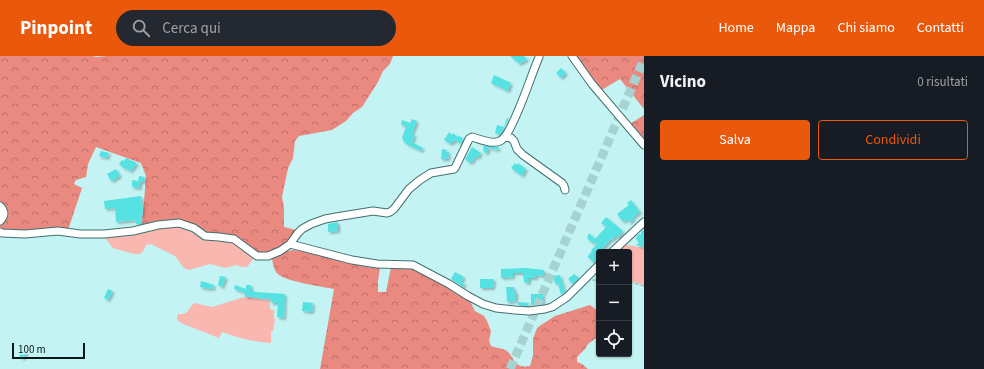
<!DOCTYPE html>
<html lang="it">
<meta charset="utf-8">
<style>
:root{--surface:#171b24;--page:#242831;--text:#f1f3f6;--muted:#9ea1a6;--line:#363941;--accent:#ea580c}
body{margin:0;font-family:"Source Sans 3",sans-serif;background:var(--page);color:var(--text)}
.controls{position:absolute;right:12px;bottom:12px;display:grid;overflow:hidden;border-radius:4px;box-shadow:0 1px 3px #0004}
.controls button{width:36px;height:36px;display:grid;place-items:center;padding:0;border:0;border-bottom:1px solid var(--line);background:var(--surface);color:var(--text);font:20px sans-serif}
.scale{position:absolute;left:12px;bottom:10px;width:73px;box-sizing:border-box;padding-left:4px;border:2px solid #061919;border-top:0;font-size:11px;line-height:14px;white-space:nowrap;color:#061919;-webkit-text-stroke:3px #c3f3f3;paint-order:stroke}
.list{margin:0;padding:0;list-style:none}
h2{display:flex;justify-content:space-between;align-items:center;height:52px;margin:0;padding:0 16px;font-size:17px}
h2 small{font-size:13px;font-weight:400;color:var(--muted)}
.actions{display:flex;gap:8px;padding:12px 16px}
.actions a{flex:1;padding:9px 0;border:1px solid var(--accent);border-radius:4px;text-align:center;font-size:14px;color:var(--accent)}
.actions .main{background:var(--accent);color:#fff}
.icon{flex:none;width:22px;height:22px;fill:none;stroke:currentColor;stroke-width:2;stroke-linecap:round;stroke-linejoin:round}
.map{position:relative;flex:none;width:644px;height:313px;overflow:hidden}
header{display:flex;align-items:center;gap:24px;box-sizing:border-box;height:56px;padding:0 20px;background:var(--accent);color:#fff}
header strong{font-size:19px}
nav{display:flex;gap:22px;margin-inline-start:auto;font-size:14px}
.search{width:280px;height:36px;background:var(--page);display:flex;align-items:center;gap:10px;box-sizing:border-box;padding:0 14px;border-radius:22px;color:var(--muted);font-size:15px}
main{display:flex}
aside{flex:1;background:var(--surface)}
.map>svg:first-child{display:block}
</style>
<header>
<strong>Pinpoint</strong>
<div class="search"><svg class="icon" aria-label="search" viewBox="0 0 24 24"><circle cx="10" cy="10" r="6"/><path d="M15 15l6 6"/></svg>Cerca qui</div>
<nav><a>Home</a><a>Mappa</a><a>Chi siamo</a><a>Contatti</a></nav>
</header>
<main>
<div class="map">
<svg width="644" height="313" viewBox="0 0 644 313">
<defs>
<pattern id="forest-crowns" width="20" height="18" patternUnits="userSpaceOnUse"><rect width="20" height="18" fill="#e98980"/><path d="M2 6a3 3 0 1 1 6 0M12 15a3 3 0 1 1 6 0" fill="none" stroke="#bb6f68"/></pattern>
<filter id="shadow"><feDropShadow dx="2" dy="2" stdDeviation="1" flood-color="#0004"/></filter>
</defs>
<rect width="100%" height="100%" fill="#c3f3f3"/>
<!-- green -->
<path fill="#f9b7af" d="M179,170l6,2 17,11 30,3 2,1 20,15 -7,9h-6l-5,-2 -10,3 -5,-1 -11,-3 -21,6 -5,-2 -9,-12 -24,-12 -5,1 -2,5 -4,4h-6l-21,-6 -8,-10c25,-4 49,-10 74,-12z
M622,188l22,4v37l-15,-4v-29h-15z
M244,241l26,4v8l4,1v9h1l-2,12h-2v12c-17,-1 -33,-5 -49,-11l-3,6 -38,-15c-4,-3 -5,-4 -3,-9 11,1 9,-4 16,-11l18,4z"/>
<!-- forest -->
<path fill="url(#forest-crowns)" d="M0,0h92l5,1 9,-1h287l-3,8 -7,7 -5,11 -16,25 -9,6 -7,8 -14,9 -33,6 -4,5 -2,17 -5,10 -5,24 -1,5 2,11v19l12,3 -11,14 -10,7 -16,3 -22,-15 -30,-4 -16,-10 -49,2 4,-51 -5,-13 -45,-16 -8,17 -2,13 -10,3 -2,4 8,4 -14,42 -44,2 -24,-2v-5l3,-3 -3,-18z
M575,0h69v53l-24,-30 -20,12z
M644,59v26l-14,-17z
M294,194l11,2 67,16h8l-2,13v11h8l5,-25h21l3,2 55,32 5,10 9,5 3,5 4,10 -2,10 2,5c5,2 12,2 16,5 8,7 7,18 23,15l3,-10v-17l4,-11 4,-3 14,-9 35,-11 9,7v8l-3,7 1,5 -1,6 -8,6 -3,5 -8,8v5l5,2 6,5h-268l14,-80c-11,-2 -50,-8 -56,-15 -4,-3 -5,-10 -6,-15 5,-6 15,-8 22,-9z"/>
<!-- building -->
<path fill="#56e1e2" filter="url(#shadow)" d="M510,0h14l3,3 -3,3 -1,-1 -3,3z
M561,12l5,5 -5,5 -5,-5z
M494,19l17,8 -3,8 -17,-8z
M507,62h2l-8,16 -1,1 -5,-2 2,-8 7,2z
M412,63l5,2 -5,13 3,1 -3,7 11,6 -2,3 -15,-7v-1l-3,-2v-2l-1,-1 4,-12 -5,-1 1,-5 8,3z
M449,76l3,3 1,-2 5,4 1,-1 4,2 -1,1 1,1 -2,4 -6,-4 -4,4 -7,-4z
M484,90l9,1h6l-1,3 -10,-2v4l-4,1 -1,-6z
M472,91l9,6 -3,5 -2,-2 -4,6 -1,-1 -1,2 -5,-4z
M442,93l5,1 -1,2h3l-1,7h-6l-1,1z
M101,95l8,2 -2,5 -8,-2z
M126,102l11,5 -6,8 -7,-3 -5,-4 3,-4 2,1z
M515,107l2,2 1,-2 8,6 -4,7 -11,-8z
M116,113l4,7 -8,5v-1l-1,1 -4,-7z
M139,120l6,1 -1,5h-4v6l-8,-1v-7l6,1z
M141,140l2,13 -1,7h-2l1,8h-5v-4l-20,2 -1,-14 -10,1 -1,-8z
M631,144l9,12 -7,5 1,1 -4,5 -3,-4 -3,3 -1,-2 -1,1 -5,-7 12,-9 -2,-2z
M606,161l17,14 -5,6 -2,-1 -4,4 -1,-1 -8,9 4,4h-8v6l-5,5 -6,-6v-1l4,-5 -1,-1 6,-6 -6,-2 -4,-4 2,-5 6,6 11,-12 -5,-4z
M338,166v9l-10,1v-8z
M644,173v18l-8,-2 3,-2 -3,-4 1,-3 2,-2h2v-2z
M527,212l17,2v6l-8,-1v3h-7v5l-5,-1 -1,-9h-10v4l-12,1v-9z
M455,216l9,5 -3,5 4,2 -2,3 -12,-8z
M574,218l5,4 -6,6 -5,-5z
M560,219l5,17 -4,3 -3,-12 -3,1 -2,-8z
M220,220l6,1 -4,10 -4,-2z
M480,223h14l-1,9h-13z
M201,225l13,4 -1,4 -3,-1 -1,1 -9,-2z
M235,229l11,4v-4h5v6h4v1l30,2 -1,24 -7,-1 1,-14h-7v-4l-19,-2h-7v-4l-11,-4z
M506,231h8v4h2v10l-9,1z
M108,233l5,2 -5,9 -4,-2z
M531,238h12v10l-12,1z
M303,246l10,1 -1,9 -10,-1z
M518,246l11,1 -1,3 -10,-1z
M22,294l1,1v-1l4,2 -4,7 -4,-3z"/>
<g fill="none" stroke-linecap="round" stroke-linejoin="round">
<!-- major-tunnel -->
<path stroke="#a7d2d2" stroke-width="9" stroke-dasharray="9 4.5" stroke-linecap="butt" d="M510,313l134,-310"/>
<defs>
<path id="minor" d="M572,0l20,28 52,61
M505,81l6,1 3,3 3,8 6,6 39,28 2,3 1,4
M0,150c5,5 5,10 0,15
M0,176l2,1 23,1 33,-3 22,3h24l29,-3 25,-6 21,-2 15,5 11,8 14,1 15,2 23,17h11l12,-5 10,-7 8,-11 4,-4 9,-5 14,-5 11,-2 37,-6 14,2 3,-1 4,-3 15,-20 11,-9 11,-7 23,-4 1,-1 14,-29 3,-2c8,2 20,8 28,4 4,-2 6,-6 8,-9 13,-23 21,-51 31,-75
M290,188l62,16 25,4 36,1 36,19 19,12 15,8 13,4 19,2 14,1 16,-2 7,-2 15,-10 32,-32
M612,196l32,-30"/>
</defs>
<!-- minor casing -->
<use href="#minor" stroke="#426f6f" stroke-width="9"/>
<!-- path -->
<path stroke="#86acac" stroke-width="1" stroke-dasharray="4 2" stroke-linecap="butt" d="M592,224h7
M629,226l15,4"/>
<!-- minor -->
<use href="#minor" stroke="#fff" stroke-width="7"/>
</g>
</svg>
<div class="controls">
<button>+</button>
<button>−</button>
<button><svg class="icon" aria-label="locate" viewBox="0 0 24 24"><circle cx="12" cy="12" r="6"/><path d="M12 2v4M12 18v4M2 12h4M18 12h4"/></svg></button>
</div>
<div class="scale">100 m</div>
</div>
<aside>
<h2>Vicino<small>0 risultati</small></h2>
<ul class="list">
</ul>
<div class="actions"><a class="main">Salva</a><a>Condividi</a></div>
</aside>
</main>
